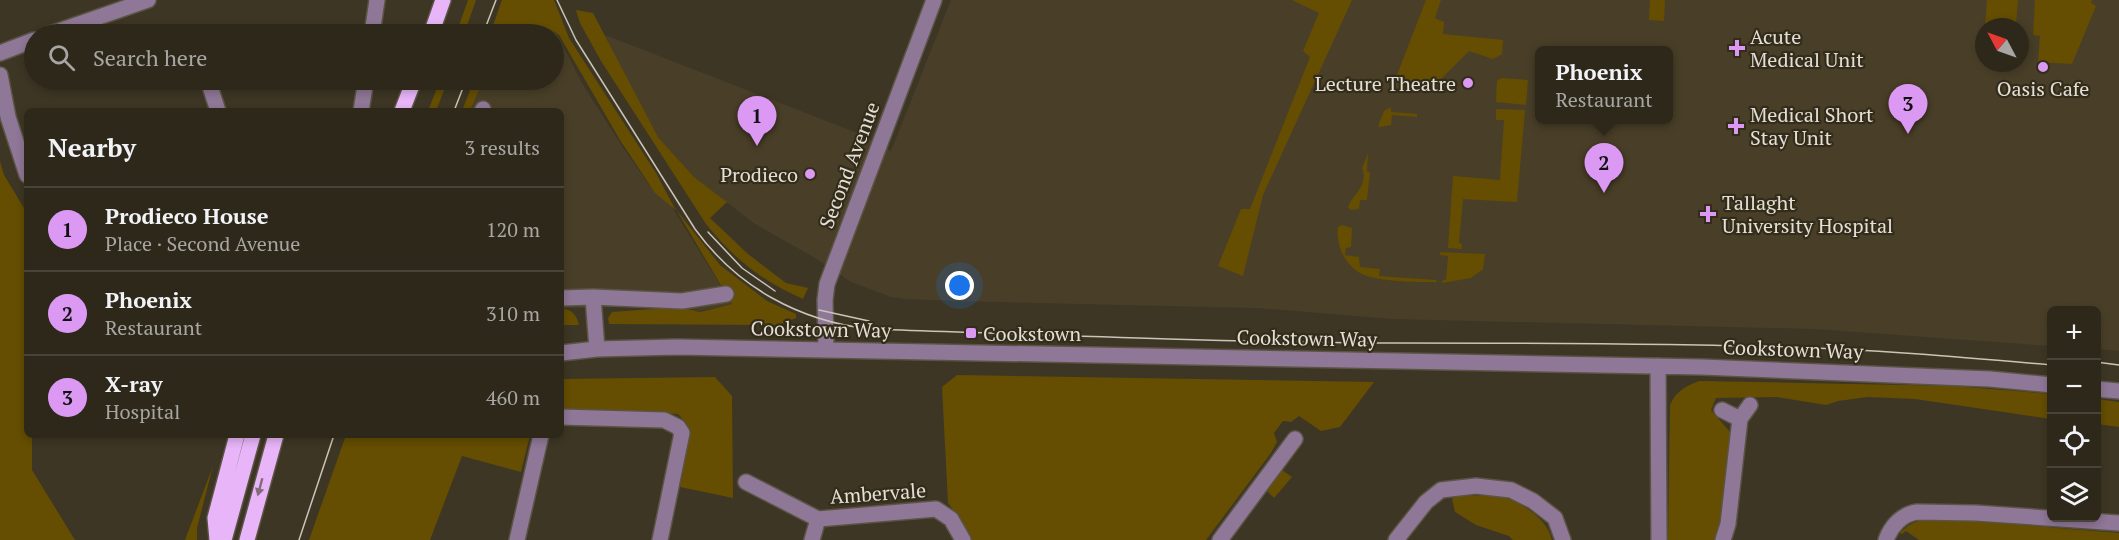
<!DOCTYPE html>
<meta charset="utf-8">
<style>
:root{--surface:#2e281b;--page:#3a3428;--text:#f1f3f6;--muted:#a7a6a3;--line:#49443a;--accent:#dc99f4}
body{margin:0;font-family:"PT Serif",serif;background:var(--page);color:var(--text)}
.controls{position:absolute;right:18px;bottom:18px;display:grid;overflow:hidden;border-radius:9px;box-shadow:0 3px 9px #0003}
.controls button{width:54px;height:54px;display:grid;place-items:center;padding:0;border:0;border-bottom:2px solid var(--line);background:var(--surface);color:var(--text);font:30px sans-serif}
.compass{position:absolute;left:1975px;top:18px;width:54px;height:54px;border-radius:50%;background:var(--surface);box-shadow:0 3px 9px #0003;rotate:311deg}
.you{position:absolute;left:960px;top:286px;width:21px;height:21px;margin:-15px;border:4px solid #fff;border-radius:50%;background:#1a73e8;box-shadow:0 0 0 9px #1a73e833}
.badge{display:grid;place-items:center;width:39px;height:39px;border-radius:50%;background:var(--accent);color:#111;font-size:20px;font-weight:700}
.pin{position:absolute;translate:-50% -50px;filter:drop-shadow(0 2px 3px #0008)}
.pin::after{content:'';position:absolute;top:32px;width:21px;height:18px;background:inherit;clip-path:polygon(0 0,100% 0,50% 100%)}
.popup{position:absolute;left:1535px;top:46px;width:138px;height:78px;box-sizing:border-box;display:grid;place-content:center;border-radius:9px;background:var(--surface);filter:drop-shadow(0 2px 4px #0005);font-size:20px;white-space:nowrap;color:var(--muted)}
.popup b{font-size:22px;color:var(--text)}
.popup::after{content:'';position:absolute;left:50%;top:100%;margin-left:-12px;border:12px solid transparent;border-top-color:var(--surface)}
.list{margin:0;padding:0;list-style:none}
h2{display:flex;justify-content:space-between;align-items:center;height:78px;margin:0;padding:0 24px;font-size:26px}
h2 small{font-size:20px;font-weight:400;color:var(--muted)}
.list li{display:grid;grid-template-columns:39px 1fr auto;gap:18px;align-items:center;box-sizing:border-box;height:84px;padding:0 24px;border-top:2px solid var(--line)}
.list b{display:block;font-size:22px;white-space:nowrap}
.list p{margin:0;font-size:20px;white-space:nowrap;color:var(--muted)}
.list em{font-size:20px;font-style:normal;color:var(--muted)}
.icon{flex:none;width:33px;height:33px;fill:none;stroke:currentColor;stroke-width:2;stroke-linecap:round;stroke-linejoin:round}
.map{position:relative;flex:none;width:2119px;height:540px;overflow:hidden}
.search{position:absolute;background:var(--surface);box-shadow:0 3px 9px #0003;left:24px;top:24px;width:540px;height:66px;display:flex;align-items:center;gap:15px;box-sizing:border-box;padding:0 21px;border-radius:33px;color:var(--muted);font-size:22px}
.panel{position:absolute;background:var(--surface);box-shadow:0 3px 9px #0003;left:24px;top:108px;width:540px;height:330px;border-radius:9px}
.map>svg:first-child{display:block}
</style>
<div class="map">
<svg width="2119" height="540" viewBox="0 0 2119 540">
<rect width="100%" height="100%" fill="#3d3624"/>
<!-- built -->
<path fill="#493f28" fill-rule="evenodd" d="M951,0h1168v351l-22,-2 -1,-39h-44l-1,36 -236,-17 -422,-10 -137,-11 -300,-7 -50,-2 -15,-2 -40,-15 -34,-23 -62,-35 -61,-47 -36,-40 -36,-65 -17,-37 255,99 31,17zM1984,27h36v36h-36zM1540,50h128v69h-128z
M538,27l11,1 8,6 26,51 37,58 29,42 21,19 62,100 -33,7 -19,-5 -119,2v-197h-92l14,-31h71v-46h-43l14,-5z"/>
<!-- green -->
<path fill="#654e01" d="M468,0h8l-12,34h-8z
M502,0h52l15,38 87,135 18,34 46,58 47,36 29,13v4l-18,7 -169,-1 -1,-6 4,-6 68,-5 20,5 32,-8 -55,-93 -22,-18 -35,-53 -61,-105c-17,-13 -27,-8 -45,-1 -7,2 -16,0 -24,0z
M1292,0h60l-89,195 -20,81 -25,-10 23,-57h9l60,-152 -7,-6 16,-38z
M1426,0h15l-6,18 9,4 -1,12 60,6 -1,14 -9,5 -24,-8 -38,38 -33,-2 -1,-12z
M1650,0h15l-1,21 -15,-1z
M1987,0h31l-2,27h-31z
M2035,0h57l-1,3 5,3 -24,58 -34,-2 2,-26 -7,-1z
M576,10l17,3 65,124 36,40 33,25 -17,16 38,36 38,29 22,5 -5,11c-41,-18 -69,-40 -97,-75l-105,-163 -21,-38z
M1501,78l27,2 -2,25 -30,-3 1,-21z
M440,80h8l-12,31h-8z
M474,80h9l-13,31h-8z
M1391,107v5l26,2v3l-25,-2 -1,10 -11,2 -2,-1 6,-15z
M1496,109l29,1 -8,92 -54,-3 -4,44 3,1v5l-14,-1 5,-72 47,4 4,-60h-8z
M1368,153l-1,19h3l-3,28h-7l-1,9 -8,1 -3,-3c5,-13 21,-21 14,-39z
M0,161l4,14 23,38v222h5v35l43,70h-75z
M1342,225l10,3 -1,19 -5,1 -1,7 14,2 1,10 20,2 -1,7 57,4 1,2c-22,0 -49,0 -70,-6 -20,-6 -32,-30 -29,-49z
M1440,252l45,2 -2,15 -12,9 -29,5 1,-3h3l2,-24 -8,-1z
M561,308c11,2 16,7 18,17h-18z
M957,375l417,7 -34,45 -19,4 -22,-15 -8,6 -8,-1 -9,12 3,9 -6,11 -65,87h-234l-2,-6 -22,-31 -6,-116z
M715,377l17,19 1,102 -53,-11 10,-55 -3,-8 -9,-10 -117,-5v-30z
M1699,381l254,5 98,8v25l-136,-20 -47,-2 -30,4 -12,4 -49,-8 -61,1 -5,12 19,22 1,4 -14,104h-49l2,-135c5,-13 16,-19 29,-24z
M2097,399l22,3v25l-22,-3z
M346,435h184l-9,37 -59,-16 -32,84h-121z
M213,466l-16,62v12h-12z
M1282,470l10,7 -18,21 -7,-7z
M1498,495c21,6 49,22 54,45h-39l-4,-4 -33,-11 -21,-13 -3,-13 3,-3z
M1938,518l181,15v7h-200l-13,-9 -4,3 -2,-1c12,-13 22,-13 38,-15z"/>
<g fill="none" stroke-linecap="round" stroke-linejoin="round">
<defs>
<path id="minor" d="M50,34l98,-34
M372,34l5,-34
M0,53l34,-13
M0,75l8,42 19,58
M208,80l10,31
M361,111l5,-31
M482,111l1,-2
M593,297l89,4 44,-7
M561,298l32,-1 4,52
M826,349l-1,-49 2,-16 107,-284
M561,353l36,-4 80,-2 1025,20 288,12 62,6
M1658,366l1,174
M2096,389l23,2
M1722,410l18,9 -12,105 -5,16
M561,417l103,3 14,7 4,6 -22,107
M1740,419l10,-14
M746,482l72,37 118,-10 15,10 12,21
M517,540l24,-105
M812,540l6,-21
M1220,540l75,-101
M1396,540l30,-38 15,-12 35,-4 35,4 22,11 22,17 8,22
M1886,540c5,-14 16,-26 31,-28l59,1 143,10"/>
<path id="major" d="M431,34l12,-34
M402,111l12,-31
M217,540l-2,-22 22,-83
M224,540l29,-105
M247,540l29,-105"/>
</defs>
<!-- minor casing -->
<use href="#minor" stroke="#5b5444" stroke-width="18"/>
<!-- major casing -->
<use href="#major" stroke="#5b5444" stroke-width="18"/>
<!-- minor -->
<use href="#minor" stroke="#8f7797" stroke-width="15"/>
<!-- major -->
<use href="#major" stroke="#e7b5f8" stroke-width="15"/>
<!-- tram -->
<path stroke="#cac5b9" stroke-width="1.5" d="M557,0l19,40 119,189c42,58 104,92 175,100 174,6 348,13 522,14 129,0 258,0 387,4 91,2 182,10 273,18
M483,34l13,-34
M454,111l12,-31
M708,232l34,36 33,23
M819,310l50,11
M2096,362l23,3
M299,540l35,-105"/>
</g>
<!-- one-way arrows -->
<defs><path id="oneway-solid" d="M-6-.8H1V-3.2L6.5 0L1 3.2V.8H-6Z" transform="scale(1.5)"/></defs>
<use fill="#846a7e" href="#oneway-solid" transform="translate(260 487) rotate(105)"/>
<!-- markers -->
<g fill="#dc99f4" stroke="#332c1b" stroke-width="2">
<path d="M1734 39h6v6h6v6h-6v6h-6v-6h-6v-6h6z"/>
<circle cx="2043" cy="67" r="6"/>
<circle cx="1468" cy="83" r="6"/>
<path d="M1733 117h6v6h6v6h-6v6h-6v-6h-6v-6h6z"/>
<circle cx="810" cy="174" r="6"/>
<path d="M1705 205h6v6h6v6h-6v6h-6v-6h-6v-6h6z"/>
<rect x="965" y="327" width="12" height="12" rx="3"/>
</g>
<g text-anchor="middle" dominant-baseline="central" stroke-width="4.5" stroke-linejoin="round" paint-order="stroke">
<!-- poi labels -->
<g font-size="20" fill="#e3dfd4" stroke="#332c1b" text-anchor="start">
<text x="1750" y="36">Acute<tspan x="1750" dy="23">Medical Unit</tspan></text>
<text x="1456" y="83" text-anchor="end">Lecture Theatre</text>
<text x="2043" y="88" text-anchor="middle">Oasis Cafe</text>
<text x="1750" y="114">Medical Short<tspan x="1750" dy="23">Stay Unit</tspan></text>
<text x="798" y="174" text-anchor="end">Prodieco</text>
<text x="1722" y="202">Tallaght<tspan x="1722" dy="23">University Hospital</tspan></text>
<text x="983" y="333">Cookstown</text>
</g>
<!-- street labels -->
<g font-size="20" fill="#e3dfd4" stroke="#332c1b">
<text transform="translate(849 165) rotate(-69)">Second Avenue</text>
<text transform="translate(821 329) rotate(1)">Cookstown Way</text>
<text transform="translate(1307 338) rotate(1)">Cookstown Way</text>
<text transform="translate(1793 349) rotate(2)">Cookstown Way</text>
<text transform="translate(878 493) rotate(-4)">Ambervale</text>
</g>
</g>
</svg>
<div class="controls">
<button>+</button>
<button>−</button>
<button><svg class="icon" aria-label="locate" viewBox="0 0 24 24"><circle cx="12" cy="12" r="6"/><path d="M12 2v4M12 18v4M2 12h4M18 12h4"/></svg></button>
<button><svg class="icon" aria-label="layers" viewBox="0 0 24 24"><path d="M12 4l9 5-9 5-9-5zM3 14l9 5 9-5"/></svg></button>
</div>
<svg class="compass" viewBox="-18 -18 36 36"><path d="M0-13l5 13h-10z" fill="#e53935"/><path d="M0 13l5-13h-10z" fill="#a7a6a3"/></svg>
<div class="you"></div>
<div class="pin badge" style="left:757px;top:146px">1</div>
<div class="pin badge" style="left:1604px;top:193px">2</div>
<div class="popup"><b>Phoenix</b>Restaurant</div>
<div class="pin badge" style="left:1908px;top:134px">3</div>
<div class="search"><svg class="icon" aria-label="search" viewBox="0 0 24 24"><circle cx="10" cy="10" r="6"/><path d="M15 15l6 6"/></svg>Search here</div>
<section class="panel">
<h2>Nearby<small>3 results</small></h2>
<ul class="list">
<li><span class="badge">1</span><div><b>Prodieco House</b><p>Place · Second Avenue</p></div><em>120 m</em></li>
<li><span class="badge">2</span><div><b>Phoenix</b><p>Restaurant</p></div><em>310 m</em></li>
<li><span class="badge">3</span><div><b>X-ray</b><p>Hospital</p></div><em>460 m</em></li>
</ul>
</section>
</div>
